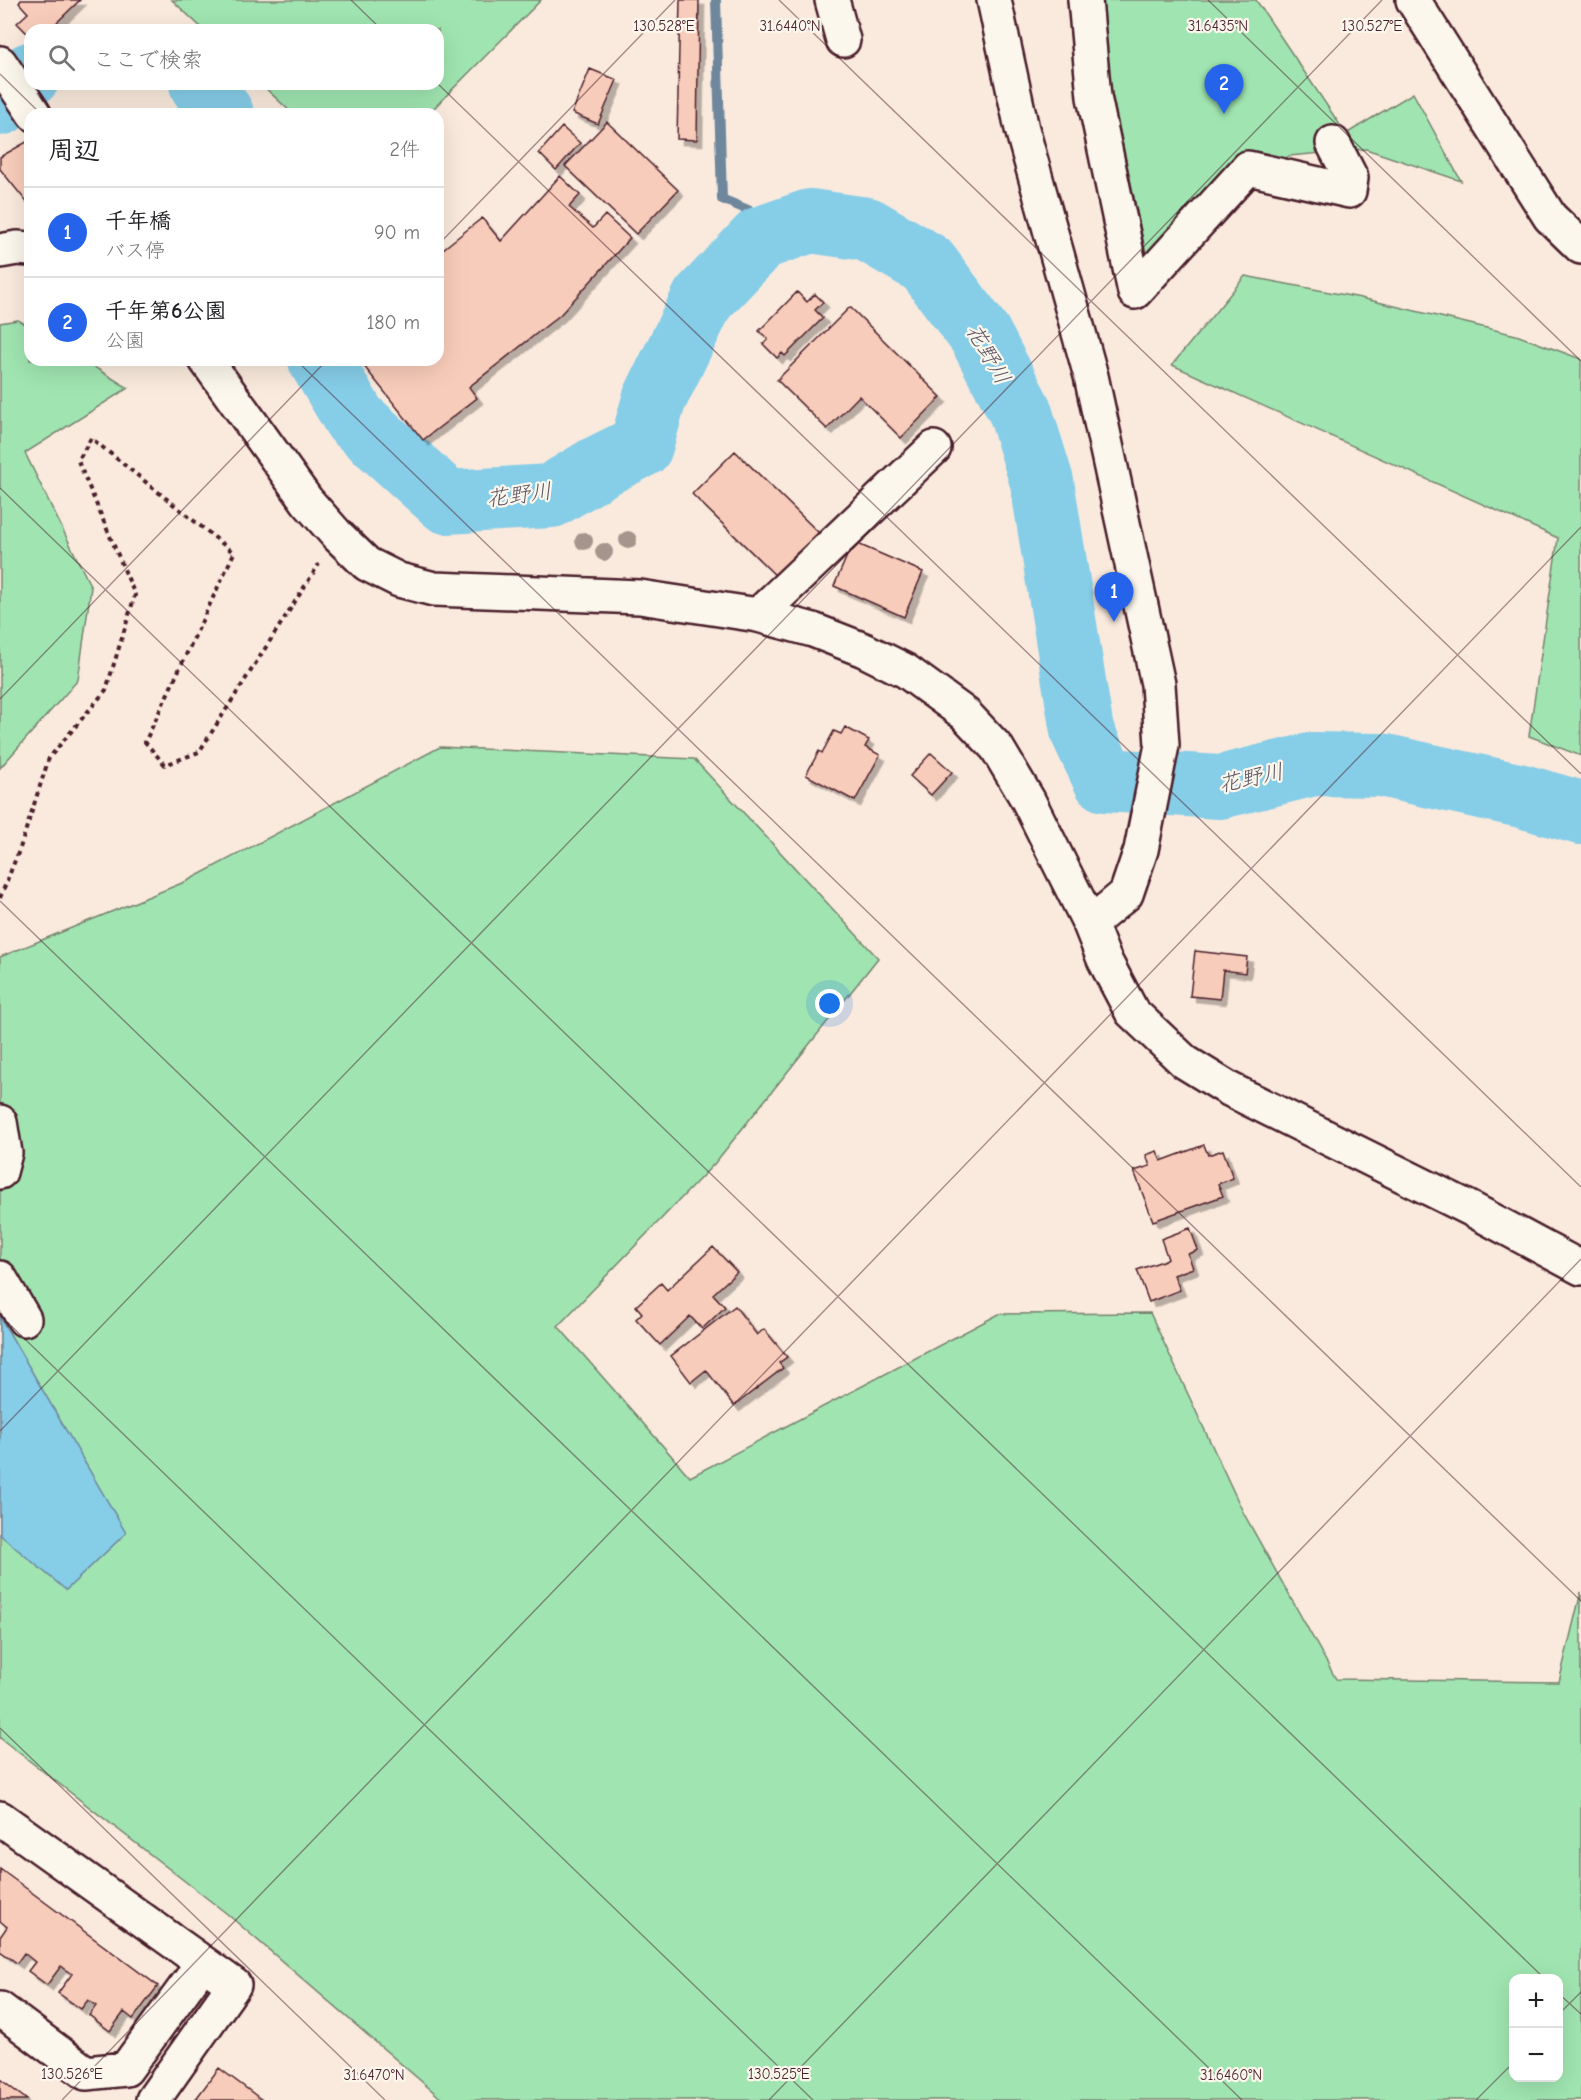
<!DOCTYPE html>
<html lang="ja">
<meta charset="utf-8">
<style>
:root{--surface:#fff;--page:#f2f2f2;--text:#202124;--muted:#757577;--line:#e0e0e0;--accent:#2563eb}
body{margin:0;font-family:"Comic Neue","Klee One",sans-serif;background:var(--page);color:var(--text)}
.controls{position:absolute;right:18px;bottom:18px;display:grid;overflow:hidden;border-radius:12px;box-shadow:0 6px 24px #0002}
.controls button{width:54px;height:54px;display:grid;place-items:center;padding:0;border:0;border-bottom:2px solid var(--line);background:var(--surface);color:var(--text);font:30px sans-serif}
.you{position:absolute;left:830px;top:1004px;width:21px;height:21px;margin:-15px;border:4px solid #fff;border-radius:50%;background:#1a73e8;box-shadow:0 0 0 9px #1a73e833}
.badge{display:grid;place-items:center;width:39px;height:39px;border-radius:50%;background:var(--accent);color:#fff;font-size:20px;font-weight:700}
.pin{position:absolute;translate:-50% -50px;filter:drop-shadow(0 2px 3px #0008)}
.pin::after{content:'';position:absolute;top:32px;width:21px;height:18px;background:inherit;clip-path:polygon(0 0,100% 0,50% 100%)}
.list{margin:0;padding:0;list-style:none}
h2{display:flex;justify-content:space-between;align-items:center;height:78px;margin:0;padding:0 24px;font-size:26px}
h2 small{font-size:20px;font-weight:400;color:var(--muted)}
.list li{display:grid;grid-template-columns:39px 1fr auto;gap:18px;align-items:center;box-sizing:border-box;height:90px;padding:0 24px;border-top:2px solid var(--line)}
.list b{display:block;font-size:22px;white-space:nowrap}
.list p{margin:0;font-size:20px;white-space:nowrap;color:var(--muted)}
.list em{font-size:20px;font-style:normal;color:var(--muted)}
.icon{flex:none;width:33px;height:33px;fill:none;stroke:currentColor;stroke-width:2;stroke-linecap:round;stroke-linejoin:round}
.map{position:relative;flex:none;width:1581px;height:2100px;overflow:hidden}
.search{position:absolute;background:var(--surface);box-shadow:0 6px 24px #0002;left:24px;top:24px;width:420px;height:66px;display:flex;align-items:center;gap:15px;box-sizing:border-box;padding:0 21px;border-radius:18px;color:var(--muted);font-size:22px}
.panel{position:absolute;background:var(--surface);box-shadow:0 6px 24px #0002;left:24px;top:108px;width:420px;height:258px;border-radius:18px}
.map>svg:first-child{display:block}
</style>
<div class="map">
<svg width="1581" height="2100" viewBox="0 0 1581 2100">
<defs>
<filter id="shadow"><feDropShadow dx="5.5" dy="5.5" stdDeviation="0" flood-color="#0004"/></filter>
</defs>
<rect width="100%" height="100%" fill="#faeadd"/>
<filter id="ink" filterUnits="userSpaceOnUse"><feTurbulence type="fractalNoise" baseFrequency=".0167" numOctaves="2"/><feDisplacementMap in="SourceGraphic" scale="12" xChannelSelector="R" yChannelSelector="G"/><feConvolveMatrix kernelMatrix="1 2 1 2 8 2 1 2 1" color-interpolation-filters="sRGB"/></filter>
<g filter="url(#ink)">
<!-- green -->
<path fill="#a0e5b1" stroke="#75826e" stroke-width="1.5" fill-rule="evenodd" d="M172,0h369l-113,114h-135l-32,-30h177v-54h-234z
M1092,0h164l90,134 67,-41 48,88 -95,-32 -77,7 -142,103z
M1245,276l116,22 155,37 65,24v397l-52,-20 29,-198 -386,-173z
M18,320l12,7v33h53l45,28 -103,65 66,134 -13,93 -78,88v-445z
M440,747l254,12 184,199 -163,205 -157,163 132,151 309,-163 151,-1 94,201 92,165 223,3 22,-90v508h-1138l-217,-187 -226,-175v-781l187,-76zM1514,1978h44v100h-44z"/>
<!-- water -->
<path fill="#86cde8" stroke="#6e879c" stroke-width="1.5" d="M0,1317l126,216 -60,57 -66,-55z"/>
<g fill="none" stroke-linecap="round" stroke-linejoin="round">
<!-- stream -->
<path stroke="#6e879c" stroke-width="10" d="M716,0l6,199 69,29"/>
<!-- river -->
<path stroke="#86cde8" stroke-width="64" d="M201,84l21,30
M0,104l30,-30
M320,360l35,59 92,83 104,-6 48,-29 42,-21 13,-46 49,-101 58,-61 49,-17 57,8 60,35 53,71 40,76 22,71 40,249 23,49 115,7 94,-23 67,1 141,31 59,17"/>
</g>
<!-- building -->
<path fill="#f8ccba" stroke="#4a1f2b" stroke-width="1.5" filter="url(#shadow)" d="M21,0h59l-31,30h-19v6l-13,-13 11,-10 -9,-10z
M680,0h19l-2,140 -20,-1z
M590,69l27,11 -19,44 -26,-11z
M607,122l71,68 -42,44 -71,-68z
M562,127l18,16 -24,27 -17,-17z
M30,140v64l-1,1 -29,-36v-12z
M560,176l20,19 -11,12 24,21 12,-13 25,23 -70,77 -91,72 8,11 -54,42 -64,-80h79v-107l44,-35 19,23z
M797,292l10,10 8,-8 8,8 -8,8 8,8 -38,38 -3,-3 -5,5 -14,-14 5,-5 -9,-8z
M850,307l91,90 -40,41 -42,-42 -32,33 -50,-49z
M735,451l85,83 -43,43 -85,-83z
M853,542l70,30 -19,45 -70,-31z
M845,727l24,13 -4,7 15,8 -25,46 -49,-26 13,-24 3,2 12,-22 7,3z
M931,753l21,19 -21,23 -21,-19z
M1195,951l52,6 -2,16 -22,-3 -3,29 -30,-3z
M1204,1145l4,10 15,-5 10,28 -15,6 5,12 -70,25 -19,-50 16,-5 -4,-11 11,-4 4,10z
M1190,1228l8,22 -10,4 5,14 -19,7 6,15 -31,12 -12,-32 31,-11 -7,-20z
M713,1247l24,25 -24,22 12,13 -23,22 -12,-13 -30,29 -24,-26 6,-6 -6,-7 25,-23 6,7z
M735,1306l22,29 7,-6 23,28 -8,6 4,5 -49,38 -28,-36 -15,12 -20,-26z
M0,1869l158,117 -25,33 -9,-7 -14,19 -21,-16 7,-9 -8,-6 -7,9 -23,-16 14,-19 -11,-8 -14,19 -19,-14 7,-9 -11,-9 -7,10 -17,-12v-14l7,-10 -7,-6z
M219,2068l43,32h-67z
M0,2079l27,21h-27z"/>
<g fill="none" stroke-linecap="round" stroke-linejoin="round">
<defs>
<path id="minor" d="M832,0l11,40
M994,0l28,129 69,247 67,308 4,61 -21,105 -15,44 -36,30
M1085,0l9,97 41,195 113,-124 101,23 2,-13 -18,-35
M1413,0l137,217 31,30
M0,63l34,51
M0,251l17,-3 13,1
M206,360l101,141 30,34 30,29 32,16 35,9 206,8 118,18 55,15 51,20 42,21 59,43 32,34 31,52 62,124 14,35 28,53 53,50 44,27 242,120 110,59
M758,615l176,-167
M0,1122l5,31 -5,19
M0,1278l24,41
M0,1818l234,167 -81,115
M0,2009l86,64 40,-4 77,-106"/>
</defs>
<!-- minor casing -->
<use href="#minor" stroke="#4a1f2b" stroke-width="38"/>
<!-- path -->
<path stroke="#4a1f2b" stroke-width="4" stroke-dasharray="4.5 4.5" stroke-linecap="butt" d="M0,898l20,-50 29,-90 57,-68 29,-95 -57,-134 13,-23 143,115 -89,189 20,23 34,-13 120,-188"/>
<!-- minor -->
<use href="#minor" stroke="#fbf7ec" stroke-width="33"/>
</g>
<!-- trees -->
<g fill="#a5958d">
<circle cx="628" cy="540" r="9"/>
<circle cx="584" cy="541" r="9"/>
<circle cx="604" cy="552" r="9"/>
</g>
</g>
<!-- ticks -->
<path fill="none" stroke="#4a1f2b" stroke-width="1.5" stroke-opacity="0.45" d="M351,0l31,30M779,0l802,774M1208,0l373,361M0,74l41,40M438,84l1143,1103M438,245l237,-245M296,360l1285,1241M0,488l1544,1490M0,699l327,-339M0,901l1242,1199M0,1315l813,785M0,1431l1382,-1431M0,1728l385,372M1558,1993l23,21M1558,2015l23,-23M62,2100l1519,-1573M769,2100l812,-841M1476,2100l38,-38"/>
<g text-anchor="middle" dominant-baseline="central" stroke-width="4.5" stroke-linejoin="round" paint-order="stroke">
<!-- water labels -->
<g font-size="22" font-style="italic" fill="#5c5364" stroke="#fbf7ec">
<text transform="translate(988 354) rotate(60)">花野川</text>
<text transform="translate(519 495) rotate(-7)">花野川</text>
<text transform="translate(1251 778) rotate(-12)">花野川</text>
</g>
</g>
<g font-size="15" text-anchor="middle" fill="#4a1f2b" stroke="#fbf7ec" stroke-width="4.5" stroke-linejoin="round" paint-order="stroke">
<text x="790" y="31">31.6440°N</text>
<text x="1218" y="31">31.6435°N</text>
<text x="664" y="31">130.528°E</text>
<text x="1372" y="31">130.527°E</text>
<text x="72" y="2079">130.526°E</text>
<text x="779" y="2079">130.525°E</text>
<text x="374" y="2080">31.6470°N</text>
<text x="1231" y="2080">31.6460°N</text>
</g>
</svg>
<div class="controls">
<button>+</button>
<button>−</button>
</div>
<div class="you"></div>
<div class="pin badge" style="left:1114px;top:622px">1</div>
<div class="pin badge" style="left:1224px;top:114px">2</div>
<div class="search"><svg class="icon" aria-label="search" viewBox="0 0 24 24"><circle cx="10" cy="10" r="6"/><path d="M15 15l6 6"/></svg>ここで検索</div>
<section class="panel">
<h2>周辺<small>2件</small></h2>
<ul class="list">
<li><span class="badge">1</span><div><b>千年橋</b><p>バス停</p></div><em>90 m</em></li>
<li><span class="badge">2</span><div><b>千年第6公園</b><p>公園</p></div><em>180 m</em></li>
</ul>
</section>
</div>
